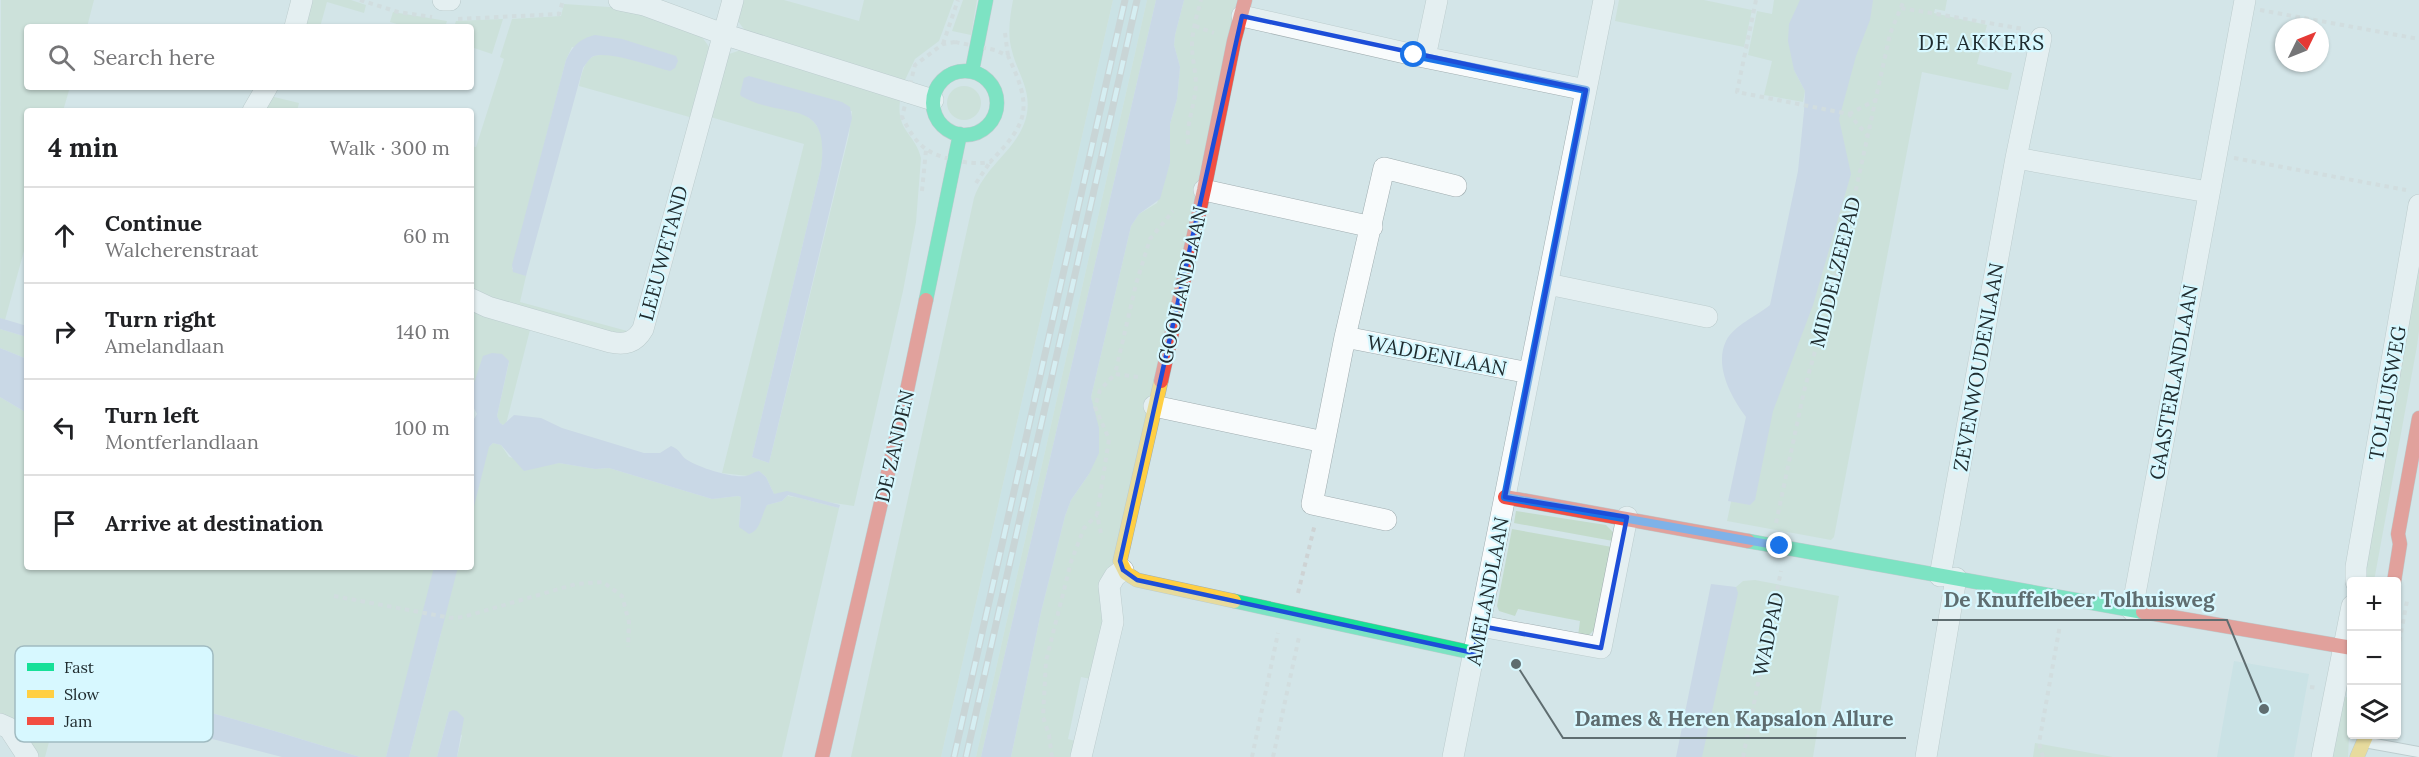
<!DOCTYPE html>
<meta charset="utf-8">
<style>
:root{--surface:#fff;--page:#f2f2f2;--text:#202124;--muted:#757577;--line:#e0e0e0}
body{margin:0;font-family:Lora,serif;background:var(--page);color:var(--text)}
.controls{position:absolute;right:18px;bottom:18px;display:grid;overflow:hidden;border-radius:6px;box-shadow:0 2px 4px #0004}
.controls button{width:54px;height:54px;display:grid;place-items:center;padding:0;border:0;border-bottom:2px solid var(--line);background:var(--surface);color:var(--text);font:30px sans-serif}
.compass{position:absolute;left:2275px;top:18px;width:54px;height:54px;border-radius:50%;background:var(--surface);box-shadow:0 2px 4px #0004;rotate:47deg}
.stop{position:absolute;width:18px;height:18px;margin:-14px;border:4px solid #1a73e8;border-radius:50%;background:#fff}
.stop.end{background:#1a73e8;border-color:#fff;box-shadow:0 2px 6px #0008}
.list{margin:0;padding:0;list-style:none}
h2{display:flex;justify-content:space-between;align-items:center;height:78px;margin:0;padding:0 24px;font-size:26px}
h2 small{font-size:20px;font-weight:400;color:var(--muted)}
.list li{display:grid;grid-template-columns:39px 1fr auto;gap:18px;align-items:center;box-sizing:border-box;height:96px;padding:0 24px;border-top:2px solid var(--line)}
.list b{display:block;font-size:22px;white-space:nowrap}
.list p{margin:0;font-size:20px;white-space:nowrap;color:var(--muted)}
.list em{font-size:20px;font-style:normal;color:var(--muted)}
.icon{flex:none;width:33px;height:33px;fill:none;stroke:currentColor;stroke-width:2;stroke-linecap:round;stroke-linejoin:round}
.map{position:relative;flex:none;width:2419px;height:757px;overflow:hidden}
.search{position:absolute;background:var(--surface);box-shadow:0 2px 4px #0004;left:24px;top:24px;width:450px;height:66px;display:flex;align-items:center;gap:15px;box-sizing:border-box;padding:0 21px;border-radius:6px;color:var(--muted);font-size:22px}
.panel{position:absolute;background:var(--surface);box-shadow:0 2px 4px #0004;left:24px;top:108px;width:450px;height:462px;border-radius:6px}
.map>svg:first-child{display:block}
</style>
<div class="map">
<svg width="2419" height="757" viewBox="0 0 2419 757">
<rect width="100%" height="100%" fill="#d3e5e8"/>
<!-- built -->
<path fill="#bedde3" d="M1113,0h34l-171,757h-35z
M2234,661l75,13 -15,83h-77z"/>
<!-- green -->
<path fill="#c3dbcb" fill-rule="evenodd" d="M1,0h93l-7,27h-60v60h43l-7,24h-36v129l-22,80 -5,-2z
M309,0h42l15,5 -2,8 -37,-11 -7,25h-19z
M739,0h45l75,21 5,-21h90l-15,41 -24,18 -10,21 -159,-48 -8,-11z
M963,0h14l-6,35 -19,-4z
M1013,0h100l-172,757h-90l123,-559c12,-35 47,-50 53,-85 4,-24 -10,-41 -15,-62 -5,-17 -2,-34 1,-51z
M1147,0h9l-175,757h-5z
M1184,0h53l-131,607 -10,73 -15,-3 -13,62 14,4 -3,14h-68l30,-145 24,-96 6,-16 18,-26 4,-64 -2,-13 40,-171 8,-12 18,-11 13,-40v-39l7,-25 3,-32 -6,-22 1,-10z
M1619,0h85l48,10 -8,37 -129,-26z
M1774,0h26l-6,70 11,21 -2,11 -39,-7 8,-34 -24,-6 9,-44 15,3z
M1836,0h111l-2,11 -10,-2 -1,4 53,12 -10,39 35,9 -4,17 -86,-18 -88,465 -3,3 -104,-19z
M564,4l60,4 75,25 11,15 -17,70 -114,-32c2,-9 4,-23 13,-29 13,-8 66,8 83,11l-103,-21 -6,13 -54,209 14,7 -6,26 111,30 -11,5 -149,-45v-146l5,1 28,-88 -4,-2 12,-38 49,-3z
M393,12l54,9 -2,6h-38l-17,-5z
M503,19l-11,35 -21,-7v-20h-17l2,-6z
M741,50l154,46 5,5c-4,30 15,32 21,57l-5,64 -13,69 -49,215 -80,-12 -8,-17 -7,-6 -11,5 -26,-3 82,-329 -97,-28 22,-62zM852,111l-3,24 -80,328 -17,-6 69,-289c3,-20 5,-38 -13,-51z
M947 103a17 17 0 1 1 34 0a17 17 0 1 1-34 0Z
M270,96l29,7 -2,8h-38z
M2419,254v77l-2,15 -43,235 -13,1z
M471,306l60,20 -25,98 -3,1 -3,-2 -3,-7 12,-54 -38,30z
M0,329l27,8v22l-27,-11z
M0,397l27,16v154h444v-103l22,-21 8,2 8,12 36,8 14,-2 36,6 14,-1 103,31 26,-3 3,1 -2,30 28,-22 15,-4 6,-6 51,13 -57,249h-325l5,-21 -13,-24 -12,45h-28l32,-124 -21,-6 -34,130h-26c-66,-20 -132,-41 -199,-57 -27,-6 -55,-6 -82,-12l-4,3 -12,-2 -18,68h-16l-29,-33z
M1516,511l90,14 7,7v9l-99,-18z
M1512,529l100,18 -18,83 -6,6h-10l2,-15 -62,-12 -3,7 -16,-5 -2,-5z
M1755,580l84,16 -26,161h-123l46,-170 7,-6z
M2340,696l11,2 -3,59h-19z
M2035,743l78,14h-80z"/>
<!-- water -->
<path fill="#bdc7e4" d="M1156,0h28l-9,35 -1,10 6,22 -3,32 -7,25v39l-10,36 -21,15 -8,12 -40,171 8,31v25l-10,21 -18,26 -6,16 -24,96 -30,145h-30z
M1800,0h73l-3,20 -14,36 -17,63 12,55 -38,131 -40,106 -18,89 -5,5 -22,-4 18,-84c-15,-20 -32,-51 -20,-76 8,-16 31,-25 44,-36l28,-134 6,-60 1,-20 -11,-21 -6,-29 1,-17z
M595,35l27,4 54,17 2,5 -3,7 -5,3c-16,-4 -65,-22 -78,-14 -4,3 -6,7 -9,11l-56,204 -1,4 -13,-4 -1,-7 54,-205c7,-14 13,-21 29,-25z
M749,76l93,26 8,5 2,11 -83,345 -17,-6 69,-289c10,-73 -37,-47 -80,-72l-1,-2 4,-16z
M0,318l27,8v11l-27,-8z
M0,348l27,11v54l-27,-16z
M492,353l10,1 7,7 -12,55 3,7 3,2 11,-10 27,3 21,10 82,25h16l11,-7c11,4 9,11 18,15 12,7 42,17 57,15 4,-1 8,-4 13,-5l7,6 8,17 13,-3 53,14 -1,3 -51,-13 -6,6 -15,4c-6,10 -6,25 -18,29l-10,-7 2,-30 -3,-1 -26,3 -103,-31 -14,1 -36,-6 -35,8 -23,-26 -8,-2 -4,4 -18,71v-94l6,-10 -6,-11v-11l12,-36z
M434,567h24l-49,190h-23z
M1711,584l25,3 2,6 -36,164h-26z
M79,688c27,6 55,6 82,12 67,16 133,37 199,57h-78l-93,-24 -20,3 -17,-12 -74,-26 -3,-7z
M453,710l4,1 7,7 -7,39h-20l12,-45z"/>
<g fill="none" stroke-linecap="round" stroke-linejoin="round">
<defs>
<path id="lane" d="M2364,742l55,10"/>
<path id="street" d="M443,0h7
M619,0l25,5 79,29 210,66
M1242,16l172,39 172,35
M295,27l7,-27
M1425,57l12,-57
M253,111l14,-24
M2016,158l192,34
M1204,190l168,37
M1548,284l159,33
M471,299l17,8 122,35c15,3 25,1 33,-13l90,-329
M1345,337l184,36
M1154,406l170,36
M1386,520l-74,-16 33,-167 39,-169 72,18
M1940,576l76,-418 25,-120
M2356,582v-15l63,-362
M2132,610l113,-610
M1480,626l121,22 26,-131
M0,724l9,4 19,29
M1081,757l32,-135 -4,-36 6,-10 8,-6
M1453,757l151,-757
M1926,757l30,-179
M2322,757l30,-151"/>
<path id="fast" d="M972,71l14,-71
M933 103a32 32 0 1 1 64 0a32 32 0 1 1-64 0Z
M926,300l34,-166
M1748,541l395,71
M1234,601l240,52"/>
<path id="slow" d="M1161,381l-41,180 6,12 11,7 97,21
M2357,757l10,-23"/>
<path id="jam" d="M1161,381l43,-191 30,-149 11,-41
M1505,497l243,44
M2394,582l6,-38 -2,-10 21,-116
M2143,612l209,36
M822,757l84,-362 20,-95"/>
</defs>
<!-- lane casing -->
<use href="#lane" stroke="#a0adb0" stroke-width="12"/>
<!-- street casing -->
<use href="#street" stroke="#a0adb0" stroke-width="22"/>
<!-- fast casing -->
<use href="#fast" stroke="#a0adb0" stroke-width="15"/>
<!-- slow casing -->
<use href="#slow" stroke="#a0adb0" stroke-width="15"/>
<!-- jam casing -->
<use href="#jam" stroke="#a0adb0" stroke-width="15"/>
<!-- path -->
<path stroke="#ced3d4" stroke-width="4" stroke-dasharray="4.5 4.5" stroke-linecap="butt" d="M360,0l38,12 34,5
M1756,0l-19,92 112,22 18,21
M1901,8l123,21
M2260,10l159,29
M458,19l101,-5 4,-14
M1195,26l19,7
M1005,33l3,23
M955,42l40,8 13,6c24,51 22,65 -18,106 -11,2 -21,1 -32,-1 -32,-7 -41,-15 -56,-44l13,-52 28,-21z
M943,44l15,-44
M1849,114l27,-14
M1188,144c-2,-18 5,-33 7,-51 3,-16 -3,-31 -3,-47 0,-16 5,-31 9,-46
M2234,158l172,32
M976,183l14,-21
M922,191l4,-41
M1138,377l-23,-3 21,-90 14,-45 23,-28
M1776,523l28,-132 38,-138 48,-219 14,-34
M1101,533l-4,-18 12,-76 -14,-32 5,-17 15,-16
M1298,593l17,-69
M334,596l117,22 12,-1 113,-33 27,-2 19,14 7,26 -1,25
M2396,610l9,2
M2396,659l11,-58
M2310,687l8,1
M1052,757l-3,-22 -6,-18 3,-56 25,-99 13,-34 13,-13
M1252,757l26,-124
M1273,757l26,-120
M1743,757l38,-186
M2043,757l-4,-14 21,-118"/>
<!-- lane -->
<use href="#lane" stroke="#f8fbfc" stroke-width="10"/>
<!-- street -->
<use href="#street" stroke="#f8fbfc" stroke-width="21"/>
<!-- fast -->
<use href="#fast" stroke="#16e098" stroke-width="14"/>
<!-- slow -->
<use href="#slow" stroke="#ffcf43" stroke-width="14"/>
<!-- jam -->
<use href="#jam" stroke="#f24e42" stroke-width="14"/>
<defs>
<path id="rail" d="M954,757l171,-757
M966,757l171,-757"/>
</defs>
<!-- rail casing -->
<use href="#rail" stroke="#bdc1c2" stroke-width="7"/>
<!-- rail -->
<use href="#rail" stroke="#d7f8ff" stroke-width="4.5" stroke-dasharray="14" stroke-linecap="butt"/>
</g>
<g fill="none" stroke-linecap="round" stroke-linejoin="round">
<!-- route -->
<path stroke="#1a73e8" stroke-width="8" d="M1414,55l172,35 -81,407 275,49"/>
</g>
<!-- marked area -->
<path d="M0 0H2419V757H0ZM1242,16l344,74 -81,407 122,20 -26,131 -121,-22 -6,27 -337,-73 -14,-10 -3,-9z" fill="#d3e5e8" fill-opacity=".55" fill-rule="evenodd"/>
<path fill="none" stroke="#1d4ed8" stroke-width="4.5" stroke-linejoin="round" d="M1242,16l344,74 -81,407 122,20 -26,131 -121,-22 -6,27 -337,-73 -14,-10 -3,-9z"/>
<g text-anchor="middle" dominant-baseline="central" stroke-width="4.5" stroke-linejoin="round" paint-order="stroke">
<!-- street labels -->
<g font-size="20" fill="#202c2f" stroke="#d7f8ff">
<text transform="translate(663 253) rotate(-75)">LEEUWETAND</text>
<text transform="translate(1835 272) rotate(-76)">MIDDELZEEPAD</text>
<text transform="translate(1182 285) rotate(-77)">GOOILANDLAAN</text>
<text transform="translate(1437 355) rotate(11)">WADDENLAAN</text>
<text transform="translate(1978 367) rotate(-80)">ZEVENWOUDENLAAN</text>
<text transform="translate(2173 382) rotate(-80)">GAASTERLANDLAAN</text>
<text transform="translate(2387 393) rotate(-80)">TOLHUISWEG</text>
<text transform="translate(894 446) rotate(-77)">DE ZANDEN</text>
<text transform="translate(1487 591) rotate(-79)">AMELANDLAAN</text>
<text transform="translate(1768 634) rotate(-78)">WADPAD</text>
</g>
<!-- neighbourhood labels -->
<g font-size="21" letter-spacing="1.5" fill="#202c2f" stroke="#d7f8ff">
<text x="1982" y="42">DE AKKERS</text>
</g>
</g>
<!-- legend -->
<rect x="15" y="646" width="198" height="96" rx="9" fill="#d7f8ff" stroke="#a0bbc1" stroke-width="1.5"/>
<rect x="27" y="663" width="27" height="8" fill="#16e098"/>
<rect x="27" y="690" width="27" height="8" fill="#ffcf43"/>
<rect x="27" y="717" width="27" height="8" fill="#f24e42"/>
<g font-size="16" fill="#202c2f">
<text x="64" y="673">Fast</text>
<text x="64" y="700">Slow</text>
<text x="64" y="727">Jam</text>
</g>
<!-- callouts -->
<path fill="none" stroke="#5f6d70" stroke-width="2" d="M2264 709L2227 620H1932M1516 664L1563 738H1906"/>
<g fill="#5f6d70" stroke="#d7f8ff" stroke-width="2">
<circle cx="2264" cy="709" r="6"/>
<circle cx="1516" cy="664" r="6"/>
</g>
<g font-size="21" text-anchor="middle" font-weight="bold" fill="#5f6d70" stroke="#d7f8ff" stroke-width="4.5" stroke-linejoin="round" paint-order="stroke">
<text x="2079" y="607">De Knuffelbeer Tolhuisweg</text>
<text x="1734" y="726">Dames &amp; Heren Kapsalon Allure</text>
</g>
</svg>
<div class="controls">
<button>+</button>
<button>−</button>
<button><svg class="icon" aria-label="layers" viewBox="0 0 24 24"><path d="M12 4l9 5-9 5-9-5zM3 14l9 5 9-5"/></svg></button>
</div>
<svg class="compass" viewBox="-18 -18 36 36"><path d="M0-13l5 13h-10z" fill="#e53935"/><path d="M0 13l5-13h-10z" fill="#757577"/></svg>
<div class="stop" style="left:1414px;top:55px"></div>
<div class="stop end" style="left:1780px;top:546px"></div>
<div class="search"><svg class="icon" aria-label="search" viewBox="0 0 24 24"><circle cx="10" cy="10" r="6"/><path d="M15 15l6 6"/></svg>Search here</div>
<section class="panel">
<h2>4 min<small>Walk · 300 m</small></h2>
<ul class="list">
<li><svg class="icon" aria-label="ahead" viewBox="0 0 24 24"><path d="M12 20V5M6 11l6-6 6 6"/></svg><div><b>Continue</b><p>Walcherenstraat</p></div><em>60 m</em></li>
<li><svg class="icon" aria-label="right" viewBox="0 0 24 24"><path d="M7 20v-9h11M14 6l5 5-5 5"/></svg><div><b>Turn right</b><p>Amelandlaan</p></div><em>140 m</em></li>
<li><svg class="icon" aria-label="left" viewBox="0 0 24 24"><path d="M17 20v-9H6M10 6l-5 5 5 5"/></svg><div><b>Turn left</b><p>Montferlandlaan</p></div><em>100 m</em></li>
<li><svg class="icon" aria-label="arrive" viewBox="0 0 24 24"><path d="M6 21V4h12l-3 4 3 4H6"/></svg><div><b>Arrive at destination</b></div></li>
</ul>
</section>
</div>
